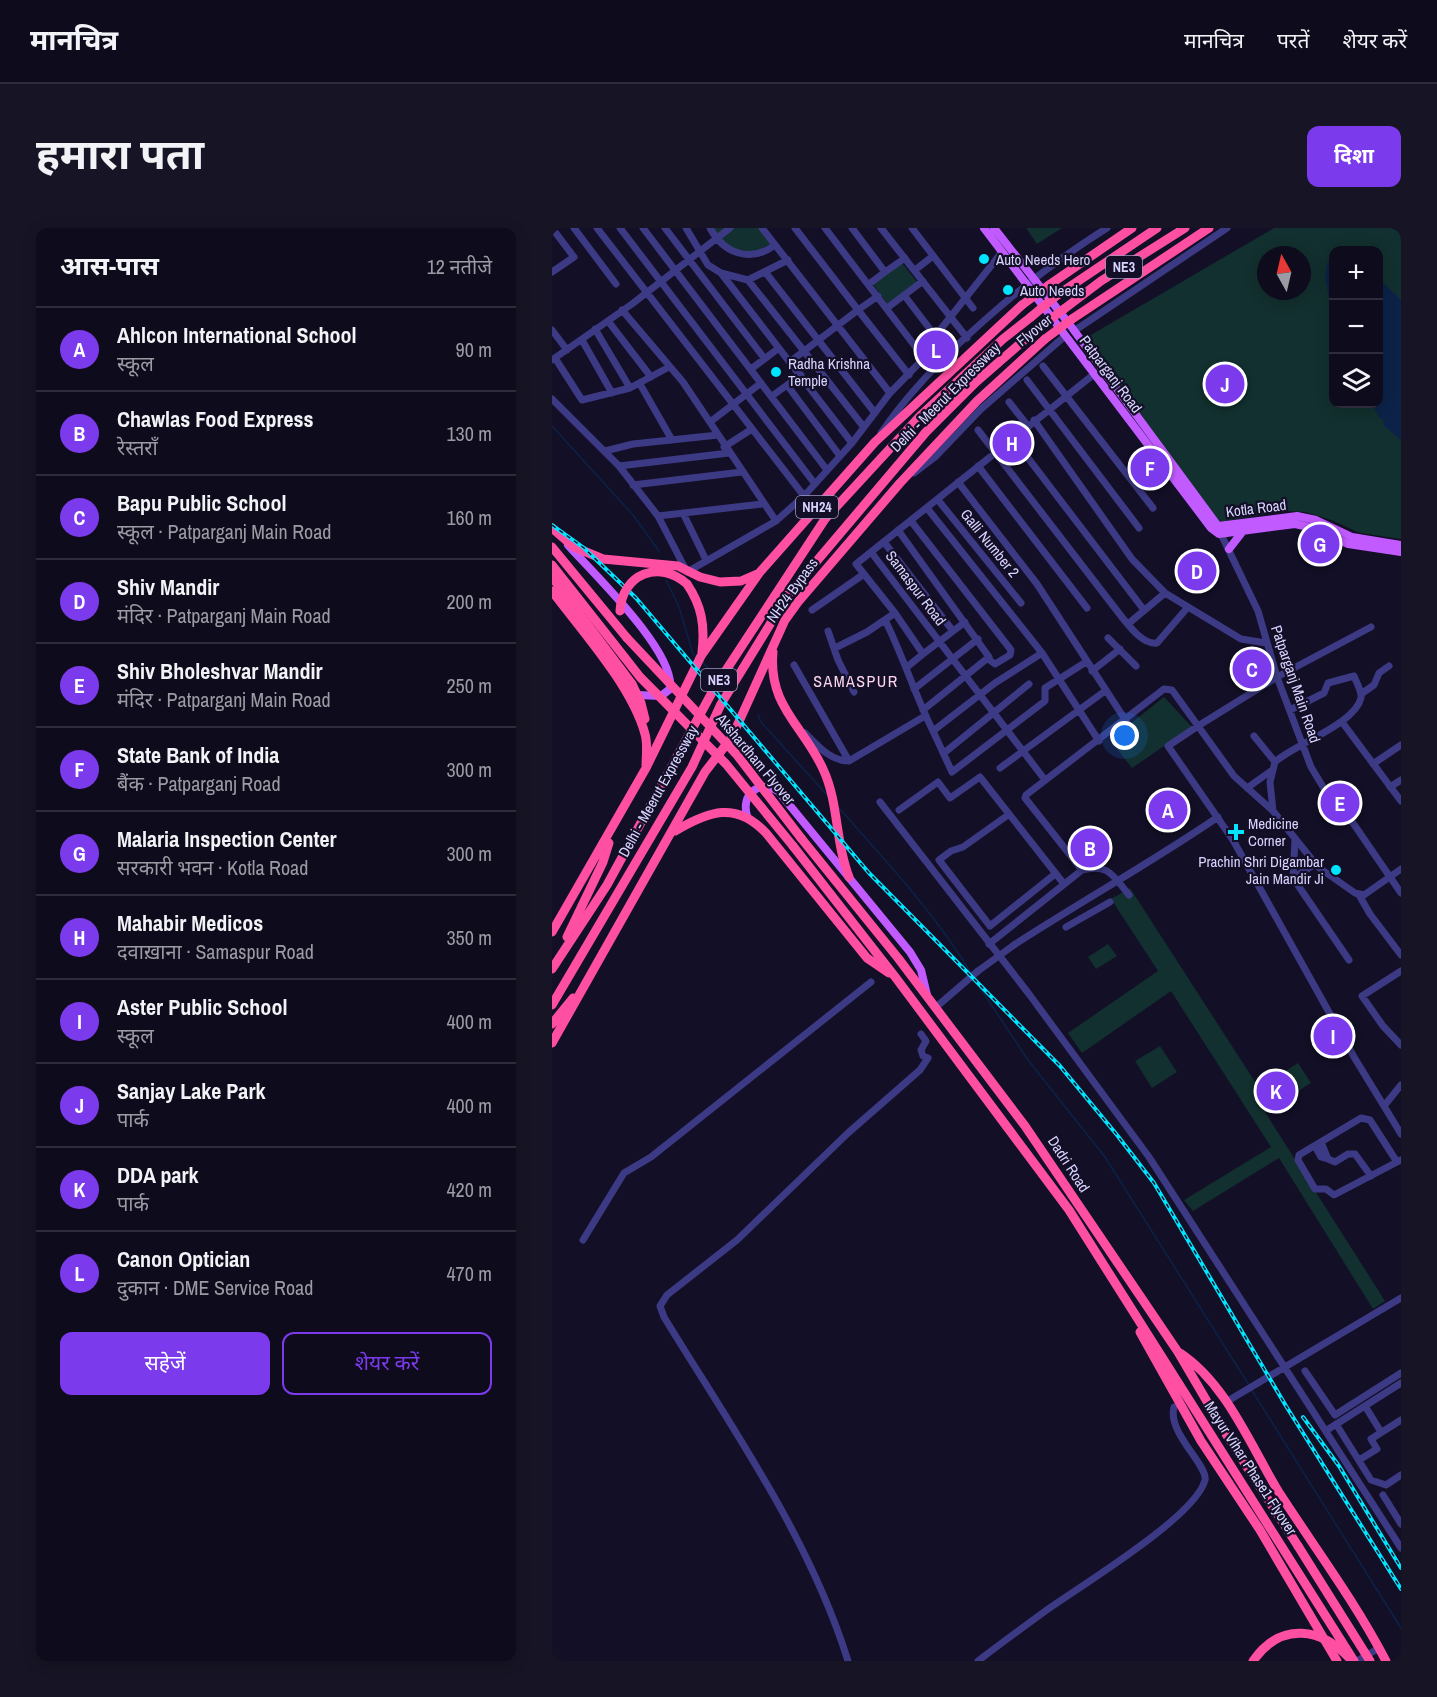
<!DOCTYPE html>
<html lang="hi">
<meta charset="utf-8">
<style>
:root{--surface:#0e0b1c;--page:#171425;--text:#f1f3f6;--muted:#9b9ba3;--line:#2e2b3b;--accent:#7c3aed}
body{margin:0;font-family:"Archivo Narrow","Noto Sans Devanagari",sans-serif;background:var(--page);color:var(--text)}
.controls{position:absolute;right:18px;top:18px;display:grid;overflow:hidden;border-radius:12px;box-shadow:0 3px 15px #0003}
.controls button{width:54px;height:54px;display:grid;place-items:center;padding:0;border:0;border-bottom:2px solid var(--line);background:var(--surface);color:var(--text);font:30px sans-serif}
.compass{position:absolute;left:705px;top:18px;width:54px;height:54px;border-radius:50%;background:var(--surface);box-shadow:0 3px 15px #0003;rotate:352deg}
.you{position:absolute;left:573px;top:508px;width:21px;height:21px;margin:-15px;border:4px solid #fff;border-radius:50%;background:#1a73e8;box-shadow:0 0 0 9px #1a73e833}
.badge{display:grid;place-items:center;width:39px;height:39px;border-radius:50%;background:var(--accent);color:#fff;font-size:20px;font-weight:700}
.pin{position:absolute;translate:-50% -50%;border:3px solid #fff;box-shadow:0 2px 6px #0006}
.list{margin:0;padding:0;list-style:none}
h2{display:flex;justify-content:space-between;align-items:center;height:78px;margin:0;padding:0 24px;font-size:26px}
h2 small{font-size:20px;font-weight:400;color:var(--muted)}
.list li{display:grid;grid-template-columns:39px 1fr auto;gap:18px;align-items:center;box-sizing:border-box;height:84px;padding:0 24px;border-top:2px solid var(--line)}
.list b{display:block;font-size:22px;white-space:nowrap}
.list p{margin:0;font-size:20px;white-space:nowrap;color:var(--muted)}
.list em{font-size:20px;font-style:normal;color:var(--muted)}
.actions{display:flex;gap:12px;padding:18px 24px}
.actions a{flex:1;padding:14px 0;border:2px solid var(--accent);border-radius:12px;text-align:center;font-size:21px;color:var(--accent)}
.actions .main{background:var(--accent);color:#fff}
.icon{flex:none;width:33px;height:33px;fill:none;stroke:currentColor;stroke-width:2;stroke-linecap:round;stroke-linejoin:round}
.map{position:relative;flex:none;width:849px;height:1433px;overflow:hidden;border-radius:12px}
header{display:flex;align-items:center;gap:36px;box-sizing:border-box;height:84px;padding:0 30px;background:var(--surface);border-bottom:2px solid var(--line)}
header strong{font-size:28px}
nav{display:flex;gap:33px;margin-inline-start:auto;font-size:21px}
.intro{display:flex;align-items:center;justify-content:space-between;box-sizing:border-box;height:144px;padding:0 36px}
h1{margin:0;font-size:42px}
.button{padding:15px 27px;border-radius:12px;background:var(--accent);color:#fff;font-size:21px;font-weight:700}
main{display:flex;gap:36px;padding:0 36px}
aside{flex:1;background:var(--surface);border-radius:12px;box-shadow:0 3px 15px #0003}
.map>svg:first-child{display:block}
</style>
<header>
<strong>मानचित्र</strong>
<nav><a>मानचित्र</a><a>परतें</a><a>शेयर करें</a></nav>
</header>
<div class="intro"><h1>हमारा पता</h1><a class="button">दिशा</a></div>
<main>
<aside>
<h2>आस-पास<small>12 नतीजे</small></h2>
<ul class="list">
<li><span class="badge">A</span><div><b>Ahlcon International School</b><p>स्कूल</p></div><em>90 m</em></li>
<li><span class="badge">B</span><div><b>Chawlas Food Express</b><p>रेस्तराँ</p></div><em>130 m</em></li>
<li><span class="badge">C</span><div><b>Bapu Public School</b><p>स्कूल · Patparganj Main Road</p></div><em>160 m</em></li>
<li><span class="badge">D</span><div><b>Shiv Mandir</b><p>मंदिर · Patparganj Main Road</p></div><em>200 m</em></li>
<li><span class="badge">E</span><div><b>Shiv Bholeshvar Mandir</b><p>मंदिर · Patparganj Main Road</p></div><em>250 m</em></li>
<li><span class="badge">F</span><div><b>State Bank of India</b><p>बैंक · Patparganj Road</p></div><em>300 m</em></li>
<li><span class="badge">G</span><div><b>Malaria Inspection Center</b><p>सरकारी भवन · Kotla Road</p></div><em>300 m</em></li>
<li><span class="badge">H</span><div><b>Mahabir Medicos</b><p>दवाख़ाना · Samaspur Road</p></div><em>350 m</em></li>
<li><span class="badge">I</span><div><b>Aster Public School</b><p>स्कूल</p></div><em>400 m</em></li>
<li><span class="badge">J</span><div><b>Sanjay Lake Park</b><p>पार्क</p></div><em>400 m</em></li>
<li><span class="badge">K</span><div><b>DDA park</b><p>पार्क</p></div><em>420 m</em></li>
<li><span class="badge">L</span><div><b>Canon Optician</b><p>दुकान · DME Service Road</p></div><em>470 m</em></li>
</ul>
<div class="actions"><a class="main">सहेजें</a><a>शेयर करें</a></div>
</aside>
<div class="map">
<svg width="849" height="1433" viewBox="0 0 849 1433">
<rect width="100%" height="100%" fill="#130f26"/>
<!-- green -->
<path fill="#12302f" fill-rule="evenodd" d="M161,0h45l13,16c-26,15 -43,8 -58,-16z
M474,0h36l-25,16z
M722,0h127v311l-41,-6 -29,-13 -26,-8 -22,-1 -64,11 -135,-183zM782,22h44v154h-44zM714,27h36v36h-36z
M350,35l16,20 -30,22 -15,-21z
M612,469l28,30 -60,41 -22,-28z
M578,660l129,200 39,-25 13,20 -46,29 120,189 -12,8 -94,-151 -86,53 -9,-11 87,-53 -100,-156 -89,62 -14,-20 90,-62 -47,-72z
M556,716l9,12 -21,13 -8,-12z
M608,818l17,26 -25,16 -17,-27z"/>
<!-- water -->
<path fill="#0c2248" d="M781,32v57l-8,-39 2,-15z
M827,51l22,21v140l-17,-14 -1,-7h-3l-8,-15h6z"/>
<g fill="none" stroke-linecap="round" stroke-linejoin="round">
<!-- stream -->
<path stroke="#0c2248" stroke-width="1.5" d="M0,198l81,89 26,36
M114,352l13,27 14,47 3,3
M150,434l9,9
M206,487l3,7 67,74
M287,580c47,53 95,104 132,165
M421,749l55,83 77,97 144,228
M699,1161l150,239"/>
<!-- minor -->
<path stroke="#3d3a85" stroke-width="7" d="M22,0l42,56
M45,0l207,268
M68,0l195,256
M91,0l184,242
M113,0l99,130
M134,0l22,37 13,8 27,7 40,-20
M158,0c14,26 41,35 65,17
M210,0l128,165
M243,0l63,82 20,-14
M300,0l33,44 -16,12
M329,0l86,110
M360,0l61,80
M363,42l18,-14
M0,44l22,-15 -22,-29
M333,44l20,-14
M169,45l131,170
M214,45l109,140
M196,52l115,146
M352,67l45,59
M335,80l36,-27
M70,82l61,72 93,139
M56,93l43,56
M43,101l35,59
M0,102l15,20
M522,103l153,-103
M30,112l30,53
M369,126l81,-102
M3,130l27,42 48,-12 39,-21
M0,132l80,-56 98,-76
M239,133l67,-51 51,65
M491,138l110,142
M199,141l28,-21
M475,152l112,148
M88,156l32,56
M235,157l53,71
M220,168l29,-21
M0,171l67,67 39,50 29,56 89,-51 28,-25 48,-53 38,-50 34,-35 -99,-130
M457,174l18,23
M482,192l98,139 33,34 76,46 25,4
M158,194l51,-39
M426,202l143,186c8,10 22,29 36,27l31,-36
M329,205c50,-74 149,-157 226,-205
M460,209l132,173
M172,219l28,-18
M53,223l28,-7 85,-9
M67,238l110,-13
M426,238l109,142
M362,245l21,-16 46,-48 84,-73
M406,254l79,102 89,137
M81,257l109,-13
M386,272l83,103
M131,285l23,47
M106,288l104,-12
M359,293l100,129 -1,5 -15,9 -7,-5
M346,302l91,127 -66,53
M667,302l39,81 19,66 34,90 26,43 16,13 48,70
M332,314l69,89
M260,382l52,-36
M343,385l28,41 -16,13
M333,392c18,36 30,75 48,111l62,-48 47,-30 -115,-145
M576,396l37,-31
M276,403l10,29 16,32
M556,410l28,28
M283,420l32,-16 28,-19 -39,-49 15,-12
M490,425l57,88
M371,426l42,-32
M242,437l55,96
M540,443l28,-22
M362,461l64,-50
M809,466l13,-9 5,-12 10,-7
M790,494l59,79
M381,503l19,41 93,-71v-13l41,-26
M253,505c13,13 25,28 44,28l76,-45
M702,508l21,26
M392,525l85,-69
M821,536l28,-19
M448,540l105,-77
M493,552l-174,-228 222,-177
M838,559l11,-7
M695,560l24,-17
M328,574l149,192 120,163 252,391
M347,582l39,-28 12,16 30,-21 84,107
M721,583l-3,-29 5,-20c20,-18 80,-38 86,-64 1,-7 -5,-16 -7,-22l-26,7 -4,10 -34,17
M456,587l-45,32 -12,4 -12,9 51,66 65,-52
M743,611l-2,39 56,82
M849,641l-37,26 -9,-2 -37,-26 -45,-56 -39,-35 -36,-50 -30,20 65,94 121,217 47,77
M530,642l-57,-72 1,-3 138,-106 8,1 26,36 79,-49 94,-50
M741,650l22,-14
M807,667l11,19 31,41
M514,699l44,-25
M437,716l93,-74c27,-7 31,6 47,25
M462,717c68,-44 138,-83 204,-128
M849,743l-39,25 21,30 18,19
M383,780l43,-37
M832,878l17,-21
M763,918l6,11 7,2 -7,-17
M776,931l7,3 13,-8h7l16,22
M845,934l-27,-42 -9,-2 -62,37 -1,5 17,29h11l8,6 63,-33 4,-2
M31,1012l41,-67 27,-16 220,-175
M753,1143l30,44 66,-42
M674,1174l175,-104
M813,1178l16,26
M784,1196l35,56 15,5 15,-10
M775,1202l74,-47
M807,1232l18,-11 -6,-10 30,-19
M831,1267l18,29
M296,1433c-39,-125 -117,-234 -184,-344l-4,-11 7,-11 70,-55 111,-107 72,-63 8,-12 -5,-2 -2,-6 5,-9 -5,-7
M426,1433c22,-17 44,-33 66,-49 33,-24 152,-95 161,-132 3,-15 -38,-47 -31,-73
M805,1433l22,-13"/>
<!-- major -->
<path stroke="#c25bff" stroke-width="8" d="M432,0l227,300 8,6 76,-10 18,4 35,16 53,8
M442,0l76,97 148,201 79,-10 19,4 36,17 49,8
M16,317c25,28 108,107 102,144l-9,7 -23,-1
M677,321l14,-18
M195,588c-6,-22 11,-36 31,-25l132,161 11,18 6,25"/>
<!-- highway -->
<path stroke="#ff4fa3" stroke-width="9" d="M497,57l83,-57
M504,68l101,-68
M512,81l37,-28 84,-53
M520,91l137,-91
M0,300l22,19 29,12 75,7 22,11 20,5 21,-1 16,-7
M0,319l75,91
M0,349l80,107 9,19 4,16
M135,356c15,22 18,42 15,68
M0,363c30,40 80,95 93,143 3,10 1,22 1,32
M221,424c-5,54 30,73 50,117 16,34 12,73 26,108
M123,603c34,-20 61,-30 91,2l101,125 22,15
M249,610l97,120 127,168 153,226 51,87 69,107
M241,618l103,132 173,232 285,451
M0,704l94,-164 55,-112 59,-84 115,-130 147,-137
M15,709l36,-75 6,-19
M0,741l55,-84 108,-198 110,-168 95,-103 83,-77 28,-22
M0,777l140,-238 29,-63 67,-109 138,-163 50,-50 61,-53
M0,796l21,-26
M0,815l153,-271 27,-35 53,-117 13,-18 102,-119 77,-82 68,-62
M588,1104l61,109 59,89 77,131
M628,1125c47,31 71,94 100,141 37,57 74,106 106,167"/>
<defs>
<path id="rail" d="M0,297l32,23 52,50 233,275 191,193 57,69 37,48 132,223 115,183
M751,1189l36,49 62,102"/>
</defs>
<!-- rail casing -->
<use href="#rail" stroke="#00e5ff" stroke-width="4"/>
<!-- rail -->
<use href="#rail" stroke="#130f26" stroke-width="1.5" stroke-dasharray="4.5" stroke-linecap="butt"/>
<!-- minor-bridge -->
<path stroke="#3d3a85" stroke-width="7" d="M426,743l36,-26"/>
<!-- highway-bridge -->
<path stroke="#ff4fa3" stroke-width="9" d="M470,77l27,-20
M479,89l25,-21
M485,101l27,-20
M493,111l27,-20
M0,337l88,112 86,87 67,82
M68,383c2,-37 39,-52 67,-27
M75,410l110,117 64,83
M746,1318l72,115
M701,1433c28,-40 69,-34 99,0"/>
</g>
<!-- markers -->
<g fill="#00e5ff" stroke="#130f26" stroke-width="2">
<circle cx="432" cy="31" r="6"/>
<circle cx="456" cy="62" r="6"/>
<circle cx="224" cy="144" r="6"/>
<path d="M681 595h6v6h6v6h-6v6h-6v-6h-6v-6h6z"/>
<circle cx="784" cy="642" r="6"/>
</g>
<g text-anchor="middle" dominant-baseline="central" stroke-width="4.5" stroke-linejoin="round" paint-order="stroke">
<!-- shield labels -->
<g fill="#130f26" stroke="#9e99be" stroke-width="1.5">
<rect x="554" y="28" width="36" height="22" rx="4.5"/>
<rect x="244" y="268" width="42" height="22" rx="4.5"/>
<rect x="149" y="441" width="36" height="22" rx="4.5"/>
</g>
<g font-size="14" font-weight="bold" fill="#d9d4ff">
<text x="572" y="39">NE3</text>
<text x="265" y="279">NH24</text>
<text x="167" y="452">NE3</text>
</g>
<!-- poi labels -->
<g font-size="15" fill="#d9d4ff" stroke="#130f26" text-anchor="start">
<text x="444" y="31">Auto Needs Hero</text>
<text x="468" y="62">Auto Needs</text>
<text x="236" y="135">Radha Krishna<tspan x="236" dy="17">Temple</tspan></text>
<text x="696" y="595">Medicine<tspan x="696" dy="17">Corner</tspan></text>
<text x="772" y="633" text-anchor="end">Prachin Shri Digambar<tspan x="772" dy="17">Jain Mandir Ji</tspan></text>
</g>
<!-- street labels -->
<g font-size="15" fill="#d9d4ff" stroke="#130f26">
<text transform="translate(482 102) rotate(-39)">Flyover</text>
<text transform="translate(559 146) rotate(53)">Patparganj Road</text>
<text transform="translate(393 169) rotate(-45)">Delhi - Meerut Expressway</text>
<text transform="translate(704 280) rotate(-7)">Kotla Road</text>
<text transform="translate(438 315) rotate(51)">Galli Number 2</text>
<text transform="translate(364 360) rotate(53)">Samaspur Road</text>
<text transform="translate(240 362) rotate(-54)">NH24 Bypass</text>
<text transform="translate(744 456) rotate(71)">Patparganj Main Road</text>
<text transform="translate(204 531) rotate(50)">Akshardham Flyover</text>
<text transform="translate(106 563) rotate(-61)">Delhi - Meerut Expressway</text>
<text transform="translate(517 936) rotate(57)">Dadri Road</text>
<text transform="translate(699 1240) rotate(57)">Mayur Vihar Phase1 Flyover</text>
</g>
<!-- neighbourhood labels -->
<g font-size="16" letter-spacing="1.5" fill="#ffd6f0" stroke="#130f26">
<text x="304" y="453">SAMASPUR</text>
</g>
</g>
</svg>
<div class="controls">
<button>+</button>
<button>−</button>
<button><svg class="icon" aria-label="layers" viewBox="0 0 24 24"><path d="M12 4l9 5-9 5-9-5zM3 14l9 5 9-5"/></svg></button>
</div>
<svg class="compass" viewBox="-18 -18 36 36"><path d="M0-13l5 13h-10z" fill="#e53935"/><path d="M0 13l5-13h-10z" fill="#9b9ba3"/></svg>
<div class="you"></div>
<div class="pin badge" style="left:616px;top:582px">A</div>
<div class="pin badge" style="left:538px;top:620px">B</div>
<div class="pin badge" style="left:700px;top:441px">C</div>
<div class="pin badge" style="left:645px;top:343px">D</div>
<div class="pin badge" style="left:788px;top:575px">E</div>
<div class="pin badge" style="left:598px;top:240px">F</div>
<div class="pin badge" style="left:768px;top:316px">G</div>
<div class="pin badge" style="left:460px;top:215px">H</div>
<div class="pin badge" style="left:781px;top:808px">I</div>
<div class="pin badge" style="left:673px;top:156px">J</div>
<div class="pin badge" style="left:724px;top:863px">K</div>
<div class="pin badge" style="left:384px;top:122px">L</div>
</div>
</main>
